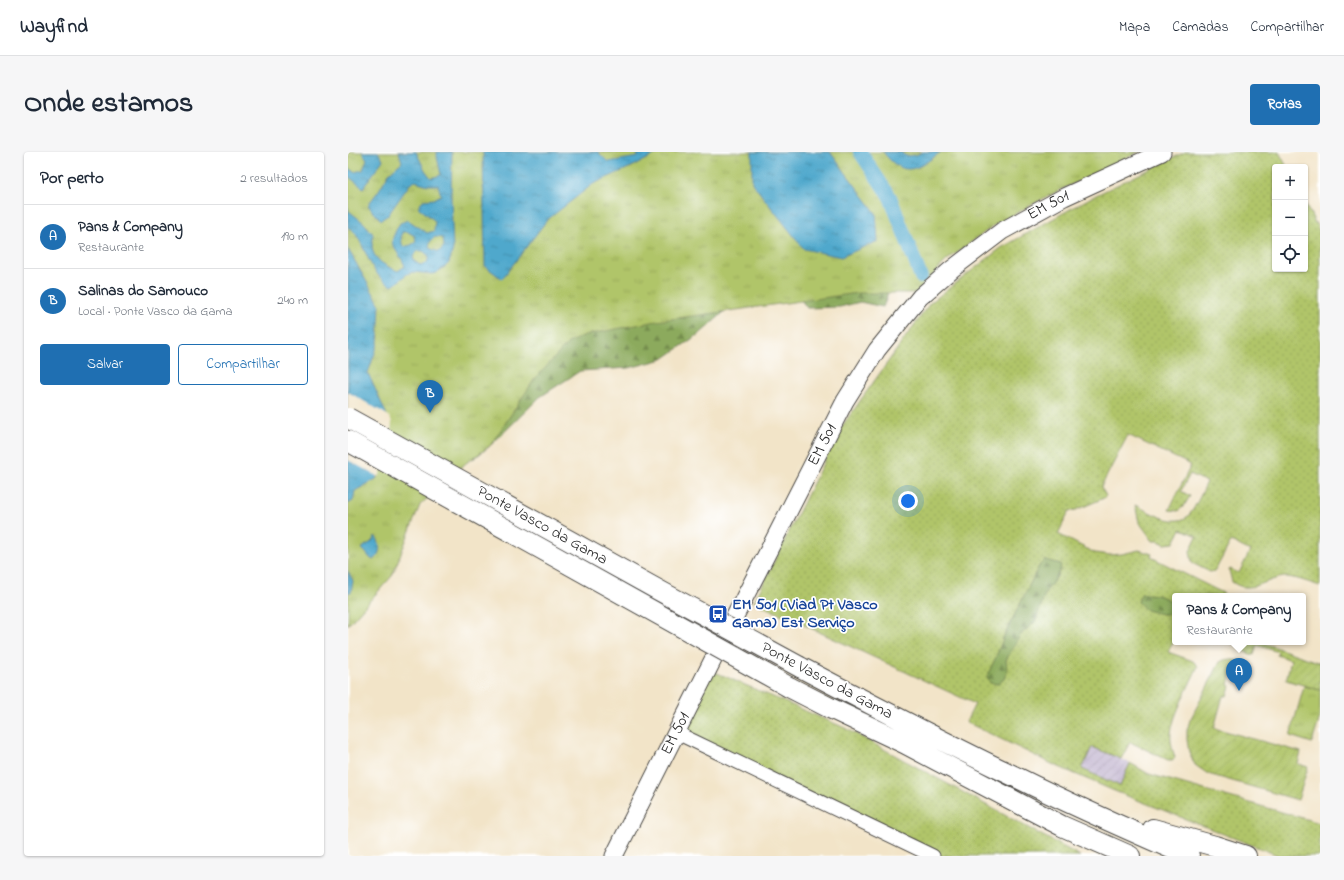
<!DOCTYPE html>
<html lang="pt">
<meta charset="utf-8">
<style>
:root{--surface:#fff;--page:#f6f6f7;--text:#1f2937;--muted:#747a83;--line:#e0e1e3;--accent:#1f6fb2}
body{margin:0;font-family:"Indie Flower",sans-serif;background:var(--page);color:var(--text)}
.controls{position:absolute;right:12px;top:12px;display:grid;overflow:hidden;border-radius:4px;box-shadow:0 1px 3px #0004}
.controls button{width:36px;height:36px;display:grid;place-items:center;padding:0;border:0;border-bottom:1px solid var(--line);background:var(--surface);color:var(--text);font:20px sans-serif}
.you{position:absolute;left:560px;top:349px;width:14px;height:14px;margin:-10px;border:3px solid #fff;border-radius:50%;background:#1a73e8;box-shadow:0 0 0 6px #1a73e833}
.badge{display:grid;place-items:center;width:26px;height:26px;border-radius:50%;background:var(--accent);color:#fff;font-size:13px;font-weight:700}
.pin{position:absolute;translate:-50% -33px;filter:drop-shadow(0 1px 2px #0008)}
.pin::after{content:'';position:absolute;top:21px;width:14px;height:12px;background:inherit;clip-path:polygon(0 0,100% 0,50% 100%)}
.popup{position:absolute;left:824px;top:441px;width:134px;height:52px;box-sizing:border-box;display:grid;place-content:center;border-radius:4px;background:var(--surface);filter:drop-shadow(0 1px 3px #0005);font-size:13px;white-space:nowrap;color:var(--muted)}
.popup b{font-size:15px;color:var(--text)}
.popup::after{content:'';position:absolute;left:50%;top:100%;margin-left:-8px;border:8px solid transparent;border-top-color:var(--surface)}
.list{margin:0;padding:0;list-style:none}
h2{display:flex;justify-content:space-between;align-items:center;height:52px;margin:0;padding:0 16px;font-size:17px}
h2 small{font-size:13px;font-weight:400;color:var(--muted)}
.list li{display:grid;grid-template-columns:26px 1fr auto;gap:12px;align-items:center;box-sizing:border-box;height:64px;padding:0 16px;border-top:1px solid var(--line)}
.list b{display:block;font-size:15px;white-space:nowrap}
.list p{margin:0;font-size:13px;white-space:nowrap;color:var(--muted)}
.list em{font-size:13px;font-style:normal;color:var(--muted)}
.actions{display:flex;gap:8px;padding:12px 16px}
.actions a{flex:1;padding:9px 0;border:1px solid var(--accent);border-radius:4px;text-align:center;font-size:14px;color:var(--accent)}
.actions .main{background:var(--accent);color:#fff}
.icon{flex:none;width:22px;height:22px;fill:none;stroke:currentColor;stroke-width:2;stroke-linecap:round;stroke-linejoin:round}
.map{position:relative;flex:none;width:972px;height:704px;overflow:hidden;border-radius:4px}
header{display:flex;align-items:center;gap:24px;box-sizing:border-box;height:56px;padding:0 20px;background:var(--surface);border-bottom:1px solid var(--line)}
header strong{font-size:19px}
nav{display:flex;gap:22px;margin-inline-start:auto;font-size:14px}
.intro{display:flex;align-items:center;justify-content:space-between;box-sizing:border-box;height:96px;padding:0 24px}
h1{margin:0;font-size:28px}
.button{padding:10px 18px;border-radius:4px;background:var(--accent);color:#fff;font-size:14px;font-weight:700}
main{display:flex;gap:24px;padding:0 24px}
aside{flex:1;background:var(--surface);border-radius:4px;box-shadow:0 1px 3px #0004}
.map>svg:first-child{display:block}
</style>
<header>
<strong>Wayfind</strong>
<nav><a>Mapa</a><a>Camadas</a><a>Compartilhar</a></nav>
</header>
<div class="intro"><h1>Onde estamos</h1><a class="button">Rotas</a></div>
<main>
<aside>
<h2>Por perto<small>2 resultados</small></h2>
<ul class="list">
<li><span class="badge">A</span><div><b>Pans &amp; Company</b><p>Restaurante</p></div><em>190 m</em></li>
<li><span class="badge">B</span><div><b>Salinas do Samouco</b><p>Local · Ponte Vasco da Gama</p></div><em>240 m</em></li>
</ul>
<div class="actions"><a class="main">Salvar</a><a>Compartilhar</a></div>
</aside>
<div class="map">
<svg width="972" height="704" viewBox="0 0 972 704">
<defs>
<pattern id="industrial-furrows" width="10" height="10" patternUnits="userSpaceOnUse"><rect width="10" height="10" fill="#cabfd6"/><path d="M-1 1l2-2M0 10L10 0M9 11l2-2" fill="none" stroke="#aea4b8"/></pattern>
<pattern id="grass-dots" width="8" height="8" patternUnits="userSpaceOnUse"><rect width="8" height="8" fill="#b0c569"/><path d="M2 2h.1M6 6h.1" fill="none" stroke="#98a95b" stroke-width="1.8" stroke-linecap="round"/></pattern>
<pattern id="forest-firs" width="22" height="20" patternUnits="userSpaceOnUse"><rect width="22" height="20" fill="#8caa5d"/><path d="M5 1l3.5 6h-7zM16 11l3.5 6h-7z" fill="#738b4d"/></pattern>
<pattern id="park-tufts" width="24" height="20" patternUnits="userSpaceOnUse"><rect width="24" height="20" fill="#b0c569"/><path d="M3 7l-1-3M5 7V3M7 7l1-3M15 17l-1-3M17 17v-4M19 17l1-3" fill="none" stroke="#98a95b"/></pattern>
<pattern id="garden-furrows" width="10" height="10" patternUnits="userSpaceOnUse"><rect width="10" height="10" fill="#b0c569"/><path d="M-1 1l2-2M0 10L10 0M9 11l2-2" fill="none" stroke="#98a95b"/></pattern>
<pattern id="water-ripples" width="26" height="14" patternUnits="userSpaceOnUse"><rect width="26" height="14" fill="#4fa8cc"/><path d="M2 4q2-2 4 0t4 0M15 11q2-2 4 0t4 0" fill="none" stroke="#4289a6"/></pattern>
</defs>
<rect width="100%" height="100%" fill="#fff"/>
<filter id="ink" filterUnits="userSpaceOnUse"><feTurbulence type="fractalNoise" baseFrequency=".025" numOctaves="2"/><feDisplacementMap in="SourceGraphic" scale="8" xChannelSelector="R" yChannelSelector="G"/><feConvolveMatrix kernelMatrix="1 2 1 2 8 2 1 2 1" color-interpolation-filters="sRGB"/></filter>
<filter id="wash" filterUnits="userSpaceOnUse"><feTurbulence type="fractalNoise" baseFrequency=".012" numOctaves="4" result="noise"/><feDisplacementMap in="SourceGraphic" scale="16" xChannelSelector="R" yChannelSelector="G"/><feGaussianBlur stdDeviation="0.9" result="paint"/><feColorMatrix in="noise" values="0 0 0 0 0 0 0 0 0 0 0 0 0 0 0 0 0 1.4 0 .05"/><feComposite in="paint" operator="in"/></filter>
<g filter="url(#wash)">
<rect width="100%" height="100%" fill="#f2e4c8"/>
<!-- industrial -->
<path fill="url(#industrial-furrows)" d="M744,595l38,16 -10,23 -38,-17z"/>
<!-- grass -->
<path fill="url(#grass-dots)" stroke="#6e784a" d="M837,0h94l8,15h-12v102h30v-66l15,29v354c-10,-3 -22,-8 -33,-9 -20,0 -36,19 -55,5l-3,-12 1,-1 9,4 11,-22 -19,-10 -16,30 -5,1 -18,-9 -2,-12 7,-15 -16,-7 -7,14 -9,1 -7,-3h-5l-14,-19 -4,-17c13,6 38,22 52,12 6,-4 16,-27 20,-35l-17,-8 -9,17 9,5 -6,10 -6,5 -9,-1 22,-45 -63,-30 -27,52 5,9 -2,2 -28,12 -7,1 -11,23 37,19 15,2 12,-1 17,-4 13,4 -1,3 72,36 3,3h-51v43l-7,13 25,9 5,5c-8,18 -25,49 -27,67 -1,9 2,17 4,25l-3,2h-4l-38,-18 -9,17 -29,-12 -10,22 38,17 10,-23 19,11 171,49v33h-40l-26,-10 -142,-56 -60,-26 -86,-42 9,-18 -221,-102 86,-173 90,-126 71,-55 89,-50z
M360,517l137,59 235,128h-147l-256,-123z"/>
<!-- forest -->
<path fill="url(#forest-firs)" stroke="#5c6a44" d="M539,137v8l-4,10 -23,-5 -20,5 -33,1 -6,-8z
M376,160l-22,20 -39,27 -34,9 -49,3 -40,26 -50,49 -17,13 84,-127z
M697,408l16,4 -1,6 -4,8 -10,13 -11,31 -14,12 -15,26 1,11 -3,8 -6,5 -8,-1 -3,-7 9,-19 8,-21 35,-70z
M793,442c15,0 22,1 34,11v9h-13l-16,-4 -8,-8z"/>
<!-- park -->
<path fill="url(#park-tufts)" stroke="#6e784a" d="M0,0h791l-93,45 -53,29 -47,35 -30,32h-58l-201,28 -72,14 -17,8 -34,37 -44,66 -24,17 -46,42 -28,71 -44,49z
M956,534l16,4v27l-8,26 -22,-7z"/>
<!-- garden -->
<path fill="url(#garden-furrows)" stroke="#6e784a" d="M897,490h16l59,21v27l-34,-10 5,-20 -14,-5 1,-3 -21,-7 -3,10 -7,-2 -4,-3v-6z
M881,507l9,2 -2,5 -3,-1 -5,20 2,1 -3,10h-4l-9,32 87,24 -3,12 10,3 -10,33 -90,-26 -13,-9 -6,-13 -2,-12v-10l3,-10 30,-58 4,-2z"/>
<!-- water -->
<path fill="url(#water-ripples)" stroke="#3d6a7c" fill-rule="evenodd" d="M14,0h16l5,8 -20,28 -15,-12v-8l6,4 9,-2 4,-11z
M51,0h17l9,18 6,8 10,-3 -5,-23h16l-1,45 2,52 -4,14 -3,3 -10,7 -4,1 -19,-2 -6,2 -14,12c-20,-7 -26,-34 -36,-50 -2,-4 -6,-7 -9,-9v-20l1,4 15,12 9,11c0,4 -1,9 -1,13 1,13 15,20 26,24l7,-5c-10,-23 -20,-17 -5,-43l8,-3 19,13 7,-2 1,-10 -17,-14 5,-7 11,-1 7,-4 -3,-10h-10l-13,-4 -5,3 -22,31 -7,5 -8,-8 -5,-7 11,-15 10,-17 13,-11zM54,80h6l7,4 1,6 -5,3 -8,2 -2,-8zM87,85l8,1 1,8 -5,6 -10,-4 1,-6zM70,99h5l6,5 -2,7 -7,2 -6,-4 -1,-5z
M135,0h115l10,10 30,-5 -1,-5h22l-19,11 -47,21 -46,36 -45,59 -17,-13z
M404,0h78l46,61 2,28 -37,16 -37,-8 -52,-66z
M535,0h17l6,4 10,-1 7,-3h18c-24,17 -36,28 -58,0z
M0,97l32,56 -2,39 -10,29 22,49 -3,30 -11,27 -21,12 -2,10 -5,3z
M27,384c7,7 6,19 -2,24 -5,-2 -6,-8 -11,-11 5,-7 9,-3 13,-13z
M0,419l5,10 -2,11 -3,1z"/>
<!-- pier -->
<path fill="#f2e4c8" d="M0,240l41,24 3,6 -3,30 -10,25 -31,-17z"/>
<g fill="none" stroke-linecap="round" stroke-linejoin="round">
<!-- canal -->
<path stroke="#4fa8cc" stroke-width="14" d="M512,0l30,45 31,80"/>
</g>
</g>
<g filter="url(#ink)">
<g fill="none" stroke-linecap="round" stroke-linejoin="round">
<defs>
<path id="minor" d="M329,581l256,123"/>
<g id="major">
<path id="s1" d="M266,704l118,-234 113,-221 32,-51 43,-53 32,-28 50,-38 62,-34 98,-45"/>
</g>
<path id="highway" d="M452,515c72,38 145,76 218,111 56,28 113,53 171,78
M441,535l41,21 74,35 158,83 68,30
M805,677l62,17 31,10"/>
</defs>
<!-- minor casing -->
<use href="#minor" stroke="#494743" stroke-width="15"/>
<!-- major casing -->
<use href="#major" stroke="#494743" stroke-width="19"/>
<!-- highway casing -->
<use href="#highway" stroke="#494743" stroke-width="22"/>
<!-- minor -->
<use href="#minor" stroke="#fff" stroke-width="13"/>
<!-- major -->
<use href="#major" stroke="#fff" stroke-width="17"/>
<!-- highway -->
<use href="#highway" stroke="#fff" stroke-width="20"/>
<defs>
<g id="highway-bridge">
<path id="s2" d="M0,266l314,174 138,75"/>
<path d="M0,289l441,246"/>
</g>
</defs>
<!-- highway-bridge casing -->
<use href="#highway-bridge" stroke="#494743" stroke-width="22" stroke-linecap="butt"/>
<!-- highway-bridge -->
<use href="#highway-bridge" stroke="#fff" stroke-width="20"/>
</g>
</g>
<!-- icons -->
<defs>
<symbol id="bus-square" viewBox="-11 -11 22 22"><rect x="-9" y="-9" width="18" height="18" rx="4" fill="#1a4fb4" stroke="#fff"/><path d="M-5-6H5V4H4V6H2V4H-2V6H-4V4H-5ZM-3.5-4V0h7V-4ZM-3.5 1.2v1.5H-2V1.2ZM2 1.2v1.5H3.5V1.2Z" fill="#fff"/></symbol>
</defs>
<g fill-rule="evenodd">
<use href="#bus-square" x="359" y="451" width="22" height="22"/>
</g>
<g text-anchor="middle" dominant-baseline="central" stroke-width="3.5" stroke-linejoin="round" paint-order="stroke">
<!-- street labels -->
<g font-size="16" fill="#2b2b2b" stroke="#fff">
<text stroke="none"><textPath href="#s1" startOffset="797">EM 501</textPath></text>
<text stroke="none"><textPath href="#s1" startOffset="461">EM 501</textPath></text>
<text stroke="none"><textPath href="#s2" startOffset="222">Ponte Vasco da Gama</textPath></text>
<text transform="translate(479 529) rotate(28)">Ponte Vasco da Gama</text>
<text stroke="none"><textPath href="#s1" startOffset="137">EM 501</textPath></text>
</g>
<!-- transit labels -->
<g font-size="16" font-weight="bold" fill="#164399" stroke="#fff" text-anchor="start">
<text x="384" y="453">EM 501 (Viad Pt Vasco<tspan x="384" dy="18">Gama) Est Serviço</tspan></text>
</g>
</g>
</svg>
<div class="controls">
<button>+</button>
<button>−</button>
<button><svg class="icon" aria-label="locate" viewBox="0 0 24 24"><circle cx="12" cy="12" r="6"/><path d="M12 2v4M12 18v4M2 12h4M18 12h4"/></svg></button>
</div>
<div class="you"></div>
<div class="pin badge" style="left:891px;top:539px">A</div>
<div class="popup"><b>Pans &amp; Company</b>Restaurante</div>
<div class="pin badge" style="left:82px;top:261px">B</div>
</div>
</main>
